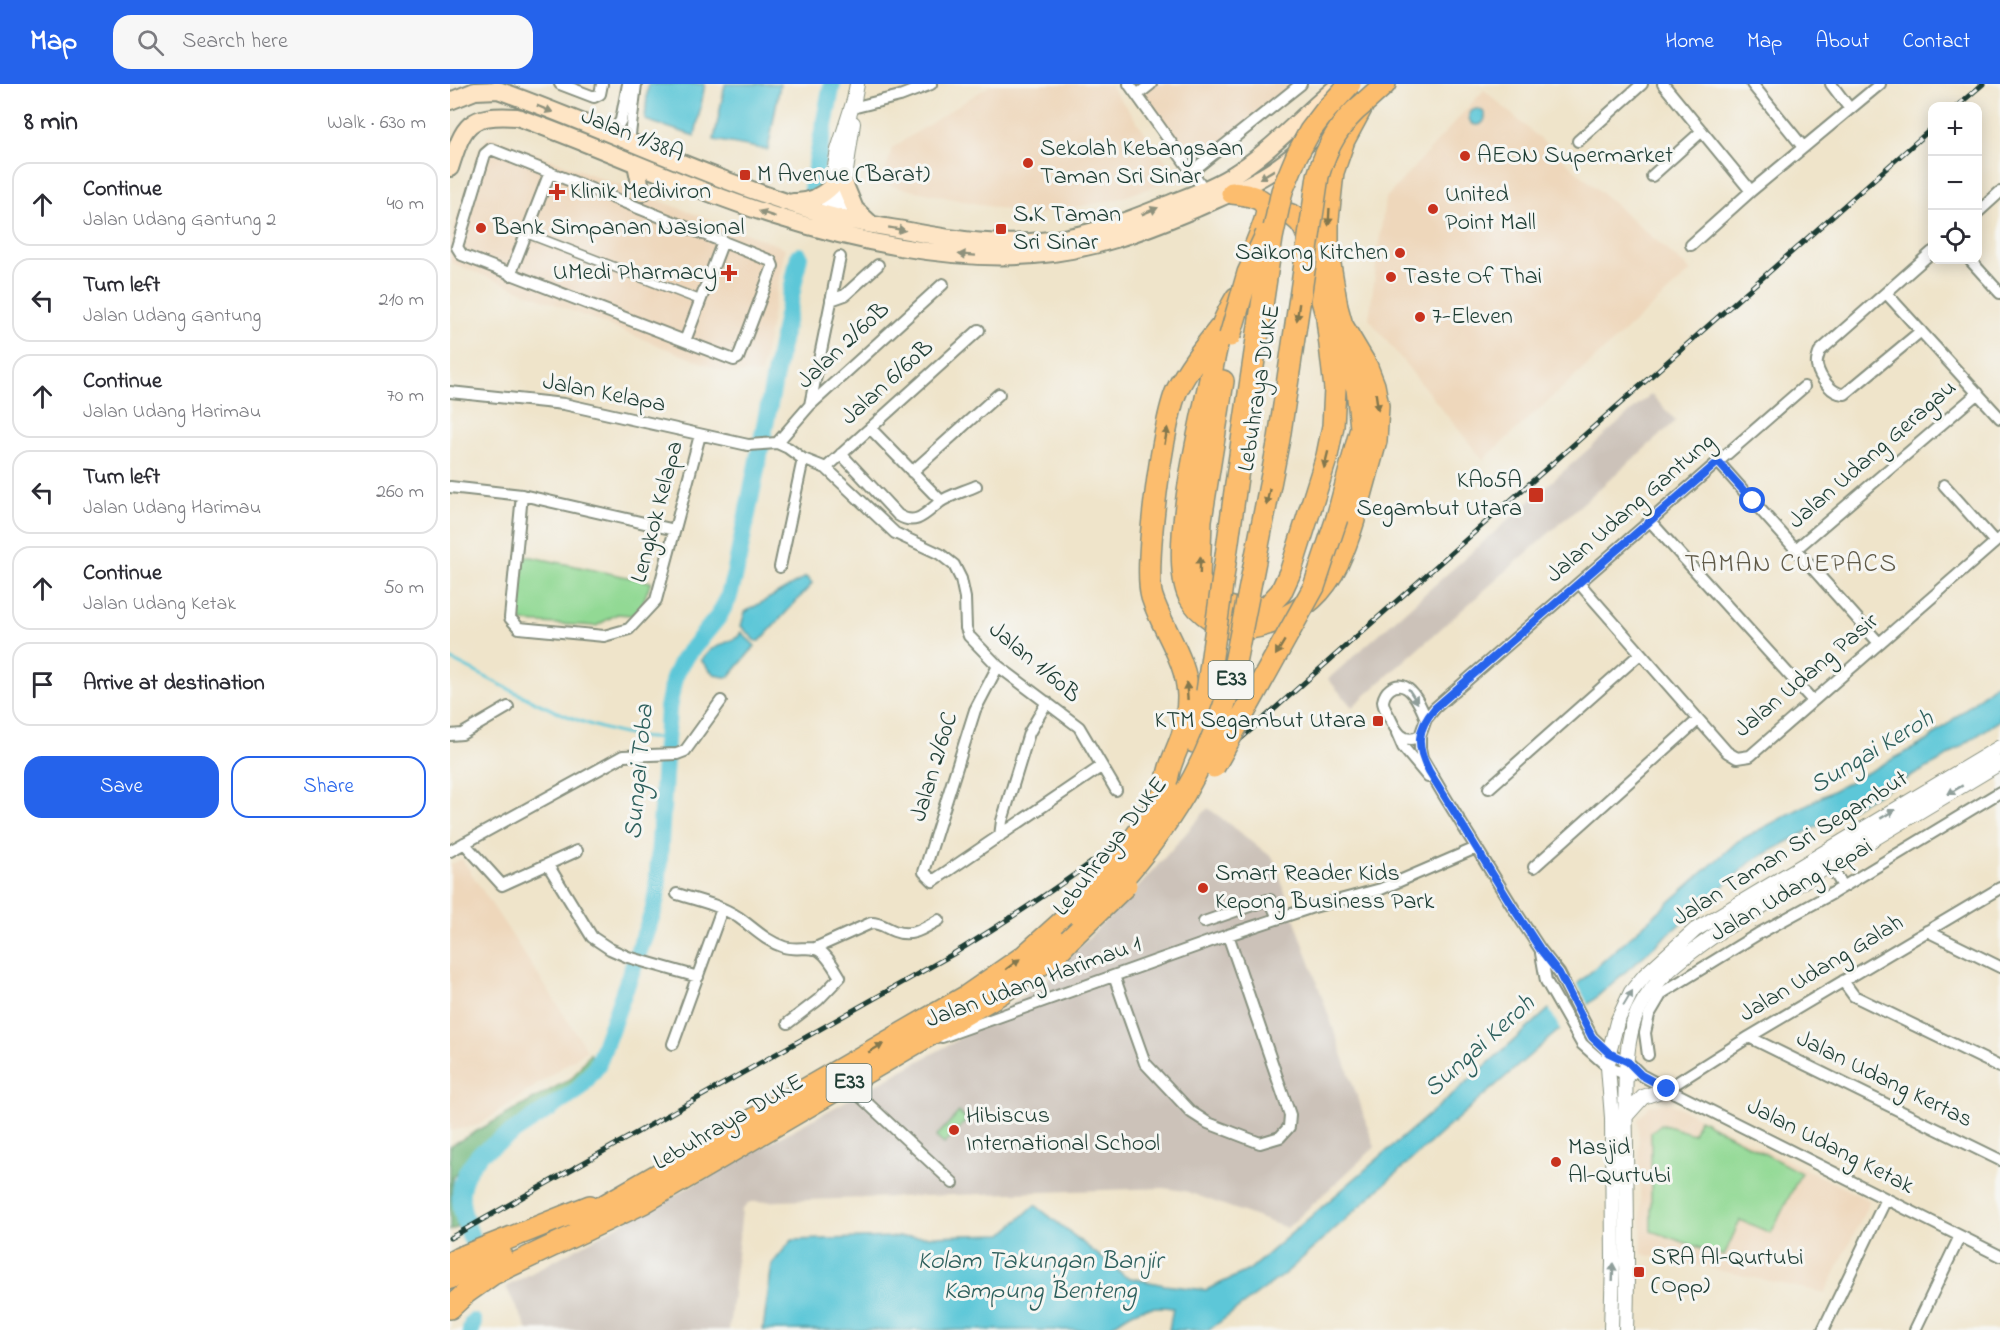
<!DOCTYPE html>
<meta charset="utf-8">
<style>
:root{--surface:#fff;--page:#f7f7f7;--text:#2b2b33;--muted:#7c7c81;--line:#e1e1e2;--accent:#2563eb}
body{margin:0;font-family:"Indie Flower",sans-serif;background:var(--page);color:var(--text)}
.controls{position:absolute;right:18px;top:18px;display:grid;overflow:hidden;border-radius:12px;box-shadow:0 3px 15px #0003}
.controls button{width:54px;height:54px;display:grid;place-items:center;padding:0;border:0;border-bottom:2px solid var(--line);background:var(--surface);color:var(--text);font:30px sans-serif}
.stop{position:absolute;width:18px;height:18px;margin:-14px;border:4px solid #2563eb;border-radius:50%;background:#fff}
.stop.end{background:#2563eb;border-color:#fff;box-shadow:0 2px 6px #0008}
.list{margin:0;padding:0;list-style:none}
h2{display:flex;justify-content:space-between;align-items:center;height:78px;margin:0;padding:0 24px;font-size:26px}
h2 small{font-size:20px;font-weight:400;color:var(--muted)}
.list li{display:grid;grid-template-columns:39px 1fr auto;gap:18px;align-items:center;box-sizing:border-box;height:84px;margin:0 12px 12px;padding:0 12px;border:2px solid var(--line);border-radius:18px}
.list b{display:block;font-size:22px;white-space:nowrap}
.list p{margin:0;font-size:20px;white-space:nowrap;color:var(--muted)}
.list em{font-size:20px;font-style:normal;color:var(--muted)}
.actions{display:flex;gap:12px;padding:18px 24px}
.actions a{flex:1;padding:14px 0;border:2px solid var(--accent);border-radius:18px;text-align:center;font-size:21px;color:var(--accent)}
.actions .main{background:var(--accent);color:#fff}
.icon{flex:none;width:33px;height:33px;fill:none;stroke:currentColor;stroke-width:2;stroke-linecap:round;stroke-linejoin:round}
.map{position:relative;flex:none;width:1550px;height:1246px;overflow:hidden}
header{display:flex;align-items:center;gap:36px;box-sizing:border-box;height:84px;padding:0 30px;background:var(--accent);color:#fff}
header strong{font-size:28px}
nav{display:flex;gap:33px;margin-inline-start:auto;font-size:21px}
.search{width:420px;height:54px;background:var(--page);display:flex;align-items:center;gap:15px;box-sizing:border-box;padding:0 21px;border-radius:18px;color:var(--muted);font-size:22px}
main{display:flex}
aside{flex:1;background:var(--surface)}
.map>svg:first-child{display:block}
</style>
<header>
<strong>Map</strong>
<div class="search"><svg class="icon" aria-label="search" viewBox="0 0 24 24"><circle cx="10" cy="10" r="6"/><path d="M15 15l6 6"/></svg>Search here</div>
<nav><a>Home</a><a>Map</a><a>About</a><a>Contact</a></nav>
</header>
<main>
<aside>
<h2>8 min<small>Walk · 630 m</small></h2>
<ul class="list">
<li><svg class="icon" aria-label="ahead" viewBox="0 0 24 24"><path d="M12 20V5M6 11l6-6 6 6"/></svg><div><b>Continue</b><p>Jalan Udang Gantung 2</p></div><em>40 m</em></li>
<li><svg class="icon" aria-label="left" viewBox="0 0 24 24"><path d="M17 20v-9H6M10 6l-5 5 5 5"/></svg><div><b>Turn left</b><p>Jalan Udang Gantung</p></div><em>210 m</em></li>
<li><svg class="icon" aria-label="ahead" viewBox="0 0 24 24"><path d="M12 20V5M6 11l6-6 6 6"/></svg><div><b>Continue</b><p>Jalan Udang Harimau</p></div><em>70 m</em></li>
<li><svg class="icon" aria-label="left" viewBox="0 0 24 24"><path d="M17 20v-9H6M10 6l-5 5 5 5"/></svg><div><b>Turn left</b><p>Jalan Udang Harimau</p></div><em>260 m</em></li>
<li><svg class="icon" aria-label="ahead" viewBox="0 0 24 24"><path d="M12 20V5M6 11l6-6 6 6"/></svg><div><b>Continue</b><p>Jalan Udang Ketak</p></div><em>50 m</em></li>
<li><svg class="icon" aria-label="arrive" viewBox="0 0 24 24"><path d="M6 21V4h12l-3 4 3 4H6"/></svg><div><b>Arrive at destination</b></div></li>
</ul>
<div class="actions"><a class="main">Save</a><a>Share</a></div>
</aside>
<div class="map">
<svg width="1550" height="1246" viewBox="0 0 1550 1246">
<rect width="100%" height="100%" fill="#f6f6f2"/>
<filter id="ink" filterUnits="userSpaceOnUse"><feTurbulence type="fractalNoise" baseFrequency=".0167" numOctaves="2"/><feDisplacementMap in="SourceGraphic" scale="12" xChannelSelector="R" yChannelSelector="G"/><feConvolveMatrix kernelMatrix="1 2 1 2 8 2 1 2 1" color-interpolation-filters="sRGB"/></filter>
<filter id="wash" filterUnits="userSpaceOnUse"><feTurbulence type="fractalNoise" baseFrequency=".008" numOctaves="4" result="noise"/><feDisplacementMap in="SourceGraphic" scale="24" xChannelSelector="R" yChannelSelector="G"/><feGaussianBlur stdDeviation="1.35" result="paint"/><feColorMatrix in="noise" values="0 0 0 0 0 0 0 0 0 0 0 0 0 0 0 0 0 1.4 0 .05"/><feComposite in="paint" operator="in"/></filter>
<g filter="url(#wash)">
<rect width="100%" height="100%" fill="#efe4ca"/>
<!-- built -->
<path fill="#eed7bb" d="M542,0h117l70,94 -64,22 -84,15 -149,-31 10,-36z
M684,0h162l-103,83z
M1034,6l207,181 -208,189 -114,-141 16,-120z
M39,52l296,112 -24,126 -36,-2 -275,-110v-22l29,-90z
M12,775l125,191 -108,75 -29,6v-266z
M1220,1019l200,98 -45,92 -183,-39 -4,-134 11,-14z"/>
<!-- industrial -->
<path fill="#ccc2b9" d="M1201,310l25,27 -324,286 -24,-28z
M758,724l65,50 102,289 -88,81 -102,-37 -22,-3 -413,14 -8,8 -13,120h-201l-22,-43 446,-244 95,-63 97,-99z"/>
<!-- green -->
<path fill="#92d994" stroke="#588b64" stroke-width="1.5" d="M72,473h10l119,25 -10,25 -9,8 -15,-1 -21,12 -74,-4 -7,-5z
M509,1028l8,8 -23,24 -8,-7z
M1249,1035l102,54 -30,60 -31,-13 -16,36 -73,-25v-99l10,-8 32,10z"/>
<!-- forest -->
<path fill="#75b97e" stroke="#4a7b59" stroke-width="1.5" d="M140,969l3,10 -20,25 -91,57 -29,32 -1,22 6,28 -8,4v-85l122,-68z"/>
<!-- water -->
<path fill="#5dc7d8" stroke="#3e8286" stroke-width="1.5" d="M198,0h57l-10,52 -50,-16z
M275,0h55l-12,66 -54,-10z
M1019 33a8 8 0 1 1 16 0a8 8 0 1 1-16 0Z
M356,493l6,6 -1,2 -51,56h-4l-15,-15 4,-14z
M291,548l14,14 -26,31c-14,1 -19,-6 -28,-17l9,-10 28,-13z
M1550,596v40l-62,42 -186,99 -312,273 -153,138 -78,58h-40l4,-22c-31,-4 -43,4 -66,22h-344l9,-66 20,-24 211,-6 32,-29 91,72 38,8 42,5 43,-20 227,-196 262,-233 189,-100z"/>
<!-- pier -->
<path fill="#efe4ca" d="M1126,897l13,26 -28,24 -13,-25z"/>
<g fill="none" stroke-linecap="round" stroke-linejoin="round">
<!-- stream -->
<path stroke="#5dc7d8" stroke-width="3" d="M0,575c58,29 119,65 183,77 10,2 22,2 32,3"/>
<!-- river -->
<path stroke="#5dc7d8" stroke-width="18" d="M362,104l20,-104
M22,1156c-14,-36 -19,-57 9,-87l97,-63 19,-24 56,-154 4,-19 11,-185 6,-30 8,-17 36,-44 10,-18 7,-25 64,-318
M21,1246l2,-8"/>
</g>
</g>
<g filter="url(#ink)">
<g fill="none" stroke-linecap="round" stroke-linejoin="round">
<defs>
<path id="pedestrian" d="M76,149l174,67"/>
<path id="minor" d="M110,0l34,13 6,-3 2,-10
M679,0l75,105
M1213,0l88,107
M1302,0l51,63
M1381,0l19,25
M687,11l14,-11
M402,24l48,-12 31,-12
M155,47l11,-2 5,-9 7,-36
M1128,57l64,-57
M179,59l7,-59
M41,65l280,112 2,5 -35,92 -4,2 -272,-105 -5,-8 28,-93z
M741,88l110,-88
M1202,92l50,-45
M1528,128l22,-20
M1241,161l60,-54 129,-107
M1520,176l30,33
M60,191l40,-103
M1436,209l114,125
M381,216l14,-5 33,-30
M1471,247l-76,63c-13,1 -25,-16 -28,-28 -1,-5 1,-10 3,-15l112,-99
M235,257l38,-100
M1354,303l-369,321 -9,11 -6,17v12l2,10 20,34 72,117 26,40 19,24 33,64 17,16 19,9 13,13 26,14 333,167
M0,308l114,12 184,41 29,-2 11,5 15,11 23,9 69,65 45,21 14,11 7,14 4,19 1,30 3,8 29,30 81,61 37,63
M360,321l30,-148
M420,344l71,73
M327,359l33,-38 133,-121
M391,370l57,61c18,12 28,-2 42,-13 10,-7 25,-11 36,-16
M1268,378l161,181
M376,384l153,-138
M462,388l87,-78
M1494,401l51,57
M0,403l72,8 153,35
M72,411l-12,123 9,10 85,8 25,-7 27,-29 44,-165
M1200,437l163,180
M1346,465l182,-156
M330,483l23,-108
M1129,499l148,169 10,6 13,-2 250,-218
M548,582l-23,44 -51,162 9,9 169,-115
M947,649l6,14 25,30
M0,651l12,-1 46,-27
M970,652c-17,9 -24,-5 -30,-18 -3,-5 -7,-11 -7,-17 1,-5 3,-9 7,-12 18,-14 31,17 36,30
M1039,704l151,-134
M550,752l2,-15 27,-88 18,-31
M14,759l38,42 75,-34
M0,767l173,-95 54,-2 8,-3 36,-50
M98,781l44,72 18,12 18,8 70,20
M1380,781l13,21
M1084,783l164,-147
M227,810c20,6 43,11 61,23 17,12 26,23 46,30 12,4 28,-2 36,4 8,5 15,18 20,26l-22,23 -30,23
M754,838l63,-22h3l8,18
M1477,847l73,36
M363,865l58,-26c10,0 15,5 23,8 18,7 30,-3 45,-11
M1091,869l5,28 36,63 26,23 19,8h4
M664,892l31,87 46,49 17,11 52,20 20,-6 9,-10 1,-12 -62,-180
M1393,897l11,15 146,71
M492,953l286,-102 82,-27 71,-19 95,-41
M1299,953l251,123
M223,960l49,-135
M1198,971l-3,-22 4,-18 13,-22 96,-59 75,-41 167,-101
M400,1003l103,96
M1217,1005l82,-52 251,-149
M1373,1246l63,-131
M1465,1246l45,-94"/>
<path id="tertiary" d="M374,141l14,-75 16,-50 3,-16
M388,142l15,-103
M1176,1032l17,-19 24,-8
M1161,1246l2,-68 -1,-144 -4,-51 1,-14 8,-31 14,-30 14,-17 50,-45 305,-183
M1176,1246c2,-59 1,-119 0,-178 0,-40 -5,-106 12,-141 18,-36 49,-56 81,-79l281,-169"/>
<path id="secondary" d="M0,17l25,-10 23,-1c109,39 214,91 326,124 27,8 56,12 85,17 47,9 93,16 141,9 40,-5 77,-19 114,-34 22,-9 46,-17 67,-30 40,-24 72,-62 108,-91
M186,80l6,29
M0,84c14,-44 18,-54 67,-51 87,31 170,71 258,99 78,25 177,46 259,39 57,-4 109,-24 161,-46 26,-12 53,-22 77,-38 28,-19 51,-42 76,-65
M395,101l10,24 15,14
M343,118c16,1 28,-5 39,-16"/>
<path id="motorway" d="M782,109c51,5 34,22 21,59
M815,140c21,-24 40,-3 45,21
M860,160l3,23 12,44
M786,214c-5,9 -11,19 -14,28 -6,19 -9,39 -13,58 -10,47 -40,171 -20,212 9,17 33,34 52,33 24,-1 53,-14 71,-30 23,-21 33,-50 42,-79
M886,255l21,49 4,40 -24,90
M773,297l-22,139 -2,59 8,15 12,10 28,8 21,-6 13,-14 10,-22 36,-114 6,-30 2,-37 -8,-70
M907,426l19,-69 2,-35 -4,-21 -7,-18 -25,-42 -5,-18 -9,-55v-33l5,-47 11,-32 20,-37 21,-19
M744,658l13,-50
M717,704c-1,-18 9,-35 15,-52 4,-13 6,-27 6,-40 -1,-37 -25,-65 -36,-99 -9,-29 11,-178 25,-207 11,-22 27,-42 42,-61
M129,1136l386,-223 59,-41 49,-44
M0,1179l9,-5 131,-52
M0,1194l51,-22
M0,1224l16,-15 27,-19 150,-71 357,-209 56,-40 25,-27"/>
</defs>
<!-- pedestrian casing -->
<use href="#pedestrian" stroke="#87907f" stroke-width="11"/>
<!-- minor casing -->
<use href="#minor" stroke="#87907f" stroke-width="14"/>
<!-- tertiary casing -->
<use href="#tertiary" stroke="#87907f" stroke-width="16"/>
<!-- secondary casing -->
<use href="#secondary" stroke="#87907f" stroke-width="20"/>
<!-- motorway casing -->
<use href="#motorway" stroke="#87907f" stroke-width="24"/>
<!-- pedestrian -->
<use href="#pedestrian" stroke="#fff" stroke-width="8"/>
<!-- minor -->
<use href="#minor" stroke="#fff" stroke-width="10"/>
<!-- tertiary -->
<use href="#tertiary" stroke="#fff" stroke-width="14"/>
<!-- secondary -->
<use href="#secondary" stroke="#fee5c5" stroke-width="16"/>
<!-- motorway -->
<use href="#motorway" stroke="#fcbd6e" stroke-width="21"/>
<defs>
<path id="rail" d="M1507,22l26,-22
M0,1154l503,-284c65,-40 129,-82 188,-129 30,-24 58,-50 87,-75l704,-622"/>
</defs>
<!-- rail casing -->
<use href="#rail" stroke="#1f3d34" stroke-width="5"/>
<!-- rail -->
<use href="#rail" stroke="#f6f6f2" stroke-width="3" stroke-dasharray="9" stroke-linecap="butt"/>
<defs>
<path id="motorway-bridge" d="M780,252l18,-63 18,-38
M757,608l36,-258 29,-196 10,-47 15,-36 13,-24 16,-21 24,-26
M764,683l100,-180 23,-69
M662,807c58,-65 95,-124 119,-208l48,-244 39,-263c9,-30 22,-54 46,-73
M623,828c37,-37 67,-79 94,-124
M619,856l57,-55"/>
</defs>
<!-- motorway-bridge casing -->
<use href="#motorway-bridge" stroke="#87907f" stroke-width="24" stroke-linecap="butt"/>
<!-- motorway-bridge -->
<use href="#motorway-bridge" stroke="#fcbd6e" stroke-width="21"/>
</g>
<!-- one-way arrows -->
<defs><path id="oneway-solid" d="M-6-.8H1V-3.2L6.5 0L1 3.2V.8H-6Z" transform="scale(1.5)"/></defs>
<g fill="#8e917c">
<use href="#oneway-solid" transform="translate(95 25) rotate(23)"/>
<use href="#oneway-solid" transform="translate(817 90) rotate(149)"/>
<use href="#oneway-solid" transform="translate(700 127) rotate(-22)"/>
<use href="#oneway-solid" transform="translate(317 130) rotate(-161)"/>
<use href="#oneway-solid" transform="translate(447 145) rotate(10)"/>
<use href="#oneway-solid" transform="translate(517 171) rotate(-176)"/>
</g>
<g fill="#82774e">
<use href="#oneway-solid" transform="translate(879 133) rotate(93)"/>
<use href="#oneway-solid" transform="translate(848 228) rotate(98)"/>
<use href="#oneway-solid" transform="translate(927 318) rotate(82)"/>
<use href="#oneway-solid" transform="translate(716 352) rotate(-80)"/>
<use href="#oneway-solid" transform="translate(876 376) rotate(104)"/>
<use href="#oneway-solid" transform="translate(818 413) rotate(101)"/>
<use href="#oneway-solid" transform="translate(750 481) rotate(-89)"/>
<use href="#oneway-solid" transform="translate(830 564) rotate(121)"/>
<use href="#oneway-solid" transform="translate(737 607) rotate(-94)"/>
<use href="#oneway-solid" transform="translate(563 880) rotate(-37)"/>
<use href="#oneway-solid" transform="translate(426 964) rotate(-30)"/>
</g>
<g fill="#8f9e9a">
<use href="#oneway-solid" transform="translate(963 612) rotate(57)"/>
<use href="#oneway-solid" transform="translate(1505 706) rotate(149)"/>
<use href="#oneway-solid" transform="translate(1438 730) rotate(-31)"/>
<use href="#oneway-solid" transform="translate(1178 914) rotate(-59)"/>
<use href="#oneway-solid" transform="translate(1163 1188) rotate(-88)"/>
</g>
</g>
<g fill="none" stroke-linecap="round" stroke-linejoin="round" filter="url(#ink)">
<!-- route -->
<path stroke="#2563eb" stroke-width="8" d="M1217,1005l-26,-14 -13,-13 -19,-9 -17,-16 -33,-64 -19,-24 -26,-40 -85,-138c-13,-25 -13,-41 6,-63l283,-246 35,39"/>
</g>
<!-- markers -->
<g fill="#c8321e" stroke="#f6f6f2" stroke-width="2">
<circle cx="1015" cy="72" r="6"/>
<circle cx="578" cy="79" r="6"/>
<rect x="289" y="85" width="12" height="12" rx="3"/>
<path d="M104 99h6v6h6v6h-6v6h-6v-6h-6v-6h6z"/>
<circle cx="983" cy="125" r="6"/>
<circle cx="31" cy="144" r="6"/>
<rect x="545" y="139" width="12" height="12" rx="3"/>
<circle cx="950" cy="169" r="6"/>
<path d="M276 180h6v6h6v6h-6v6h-6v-6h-6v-6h6z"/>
<circle cx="941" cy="193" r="6"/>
<circle cx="970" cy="233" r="6"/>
<rect x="1078" y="403" width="16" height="16" rx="3"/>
<rect x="922" y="631" width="12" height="12" rx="3"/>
<circle cx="753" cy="804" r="6"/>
<circle cx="504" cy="1046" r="6"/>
<circle cx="1106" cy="1078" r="6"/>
<rect x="1183" y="1182" width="12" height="12" rx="3"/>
</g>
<g text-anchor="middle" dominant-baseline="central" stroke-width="6" stroke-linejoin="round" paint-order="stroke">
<!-- shield labels -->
<g fill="#f6f6f2" stroke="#60746d" stroke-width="1.5">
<rect x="758.5" y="577" width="45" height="38" rx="4.5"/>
<rect x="376.5" y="980" width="45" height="38" rx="4.5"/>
</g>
<g font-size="22" font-weight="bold" fill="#1f3d34">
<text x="781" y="596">E33</text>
<text x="399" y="999">E33</text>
</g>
<!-- street labels -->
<g font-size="24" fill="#1f3d34" stroke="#f6f6f2">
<text transform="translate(182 52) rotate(22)">Jalan 1/38A</text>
<text transform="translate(394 262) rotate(-43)">Jalan 2/60B</text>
<text transform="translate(438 299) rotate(-42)">Jalan 6/60B</text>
<text transform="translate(810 304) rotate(-81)">Lebuhraya DUKE</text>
<text transform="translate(154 310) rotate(11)">Jalan Kelapa</text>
<text transform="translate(1423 371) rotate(-41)">Jalan Udang Geragau</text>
<text transform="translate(1181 425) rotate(-41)">Jalan Udang Gantung</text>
<text transform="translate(208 428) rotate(-75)">Lengkok Kelapa</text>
<text transform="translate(584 579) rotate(40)">Jalan 1/60B</text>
<text transform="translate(1357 592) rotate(-40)">Jalan Udang Pasir</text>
<text transform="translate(485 683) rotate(-73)">Jalan 2/60C</text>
<text transform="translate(661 763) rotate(-52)">Lebuhraya DUKE</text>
<text transform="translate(1341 765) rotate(-32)">Jalan Taman Sri Segambut</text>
<text transform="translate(1342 807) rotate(-30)">Jalan Udang Kepai</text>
<text transform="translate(1372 885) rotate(-31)">Jalan Udang Galah</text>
<text transform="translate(584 899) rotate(-20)">Jalan Udang Harimau 1</text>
<text transform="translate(1434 996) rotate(26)">Jalan Udang Kertas</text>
<text transform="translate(279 1039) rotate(-30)">Lebuhraya DUKE</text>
<text transform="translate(1380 1063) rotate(27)">Jalan Udang Ketak</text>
</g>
<!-- poi labels -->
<g font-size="24" fill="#1f3d34" stroke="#f6f6f2" text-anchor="start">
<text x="590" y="65">Sekolah Kebangsaan<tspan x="590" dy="28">Taman Sri Sinar</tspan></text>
<text x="1027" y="72">AEON Supermarket</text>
<text x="307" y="91">M Avenue (Barat)</text>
<text x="120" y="108">Klinik Mediviron</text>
<text x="995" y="111">United<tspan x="995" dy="28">Point Mall</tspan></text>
<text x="563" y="131">S.K Taman<tspan x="563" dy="28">Sri Sinar</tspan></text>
<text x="43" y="144">Bank Simpanan Nasional</text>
<text x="938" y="169" text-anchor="end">Saikong Kitchen</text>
<text x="267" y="189" text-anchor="end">UMedi Pharmacy</text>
<text x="953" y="193">Taste Of Thai</text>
<text x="982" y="233">7-Eleven</text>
<text x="1072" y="397" text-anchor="end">KA05A<tspan x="1072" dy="28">Segambut Utara</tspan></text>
<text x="916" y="637" text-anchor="end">KTM Segambut Utara</text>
<text x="765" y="790">Smart Reader Kids<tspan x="765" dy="28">Kepong Business Park</tspan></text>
<text x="516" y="1032">Hibiscus<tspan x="516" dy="28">International School</tspan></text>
<text x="1118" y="1064">Masjid<tspan x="1118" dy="28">Al-Qurtubi</tspan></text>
<text x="1201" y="1174">SRA Al-Qurtubi<tspan x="1201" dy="28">(Opp)</tspan></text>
</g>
<!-- neighbourhood labels -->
<g font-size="26" letter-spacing="1.5" fill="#615b49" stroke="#f6f6f2">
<text x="1341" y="481">TAMAN CUEPACS</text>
</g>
<!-- water labels -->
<g font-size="26" font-style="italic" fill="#2e605d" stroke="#f6f6f2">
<text transform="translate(1422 669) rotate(-31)">Sungai Keroh</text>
<text transform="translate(190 688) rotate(-85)">Sungai Toba</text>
<text transform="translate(1030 963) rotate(-42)">Sungai Keroh</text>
<text x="590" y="1178">Kolam Takungan Banjir<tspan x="590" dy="30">Kampung Benteng</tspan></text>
</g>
</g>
</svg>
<div class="controls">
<button>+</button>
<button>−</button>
<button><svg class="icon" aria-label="locate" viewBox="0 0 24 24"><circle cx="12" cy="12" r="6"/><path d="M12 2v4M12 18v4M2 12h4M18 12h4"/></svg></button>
</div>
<div class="stop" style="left:1303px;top:417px"></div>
<div class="stop end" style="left:1217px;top:1005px"></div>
</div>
</main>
